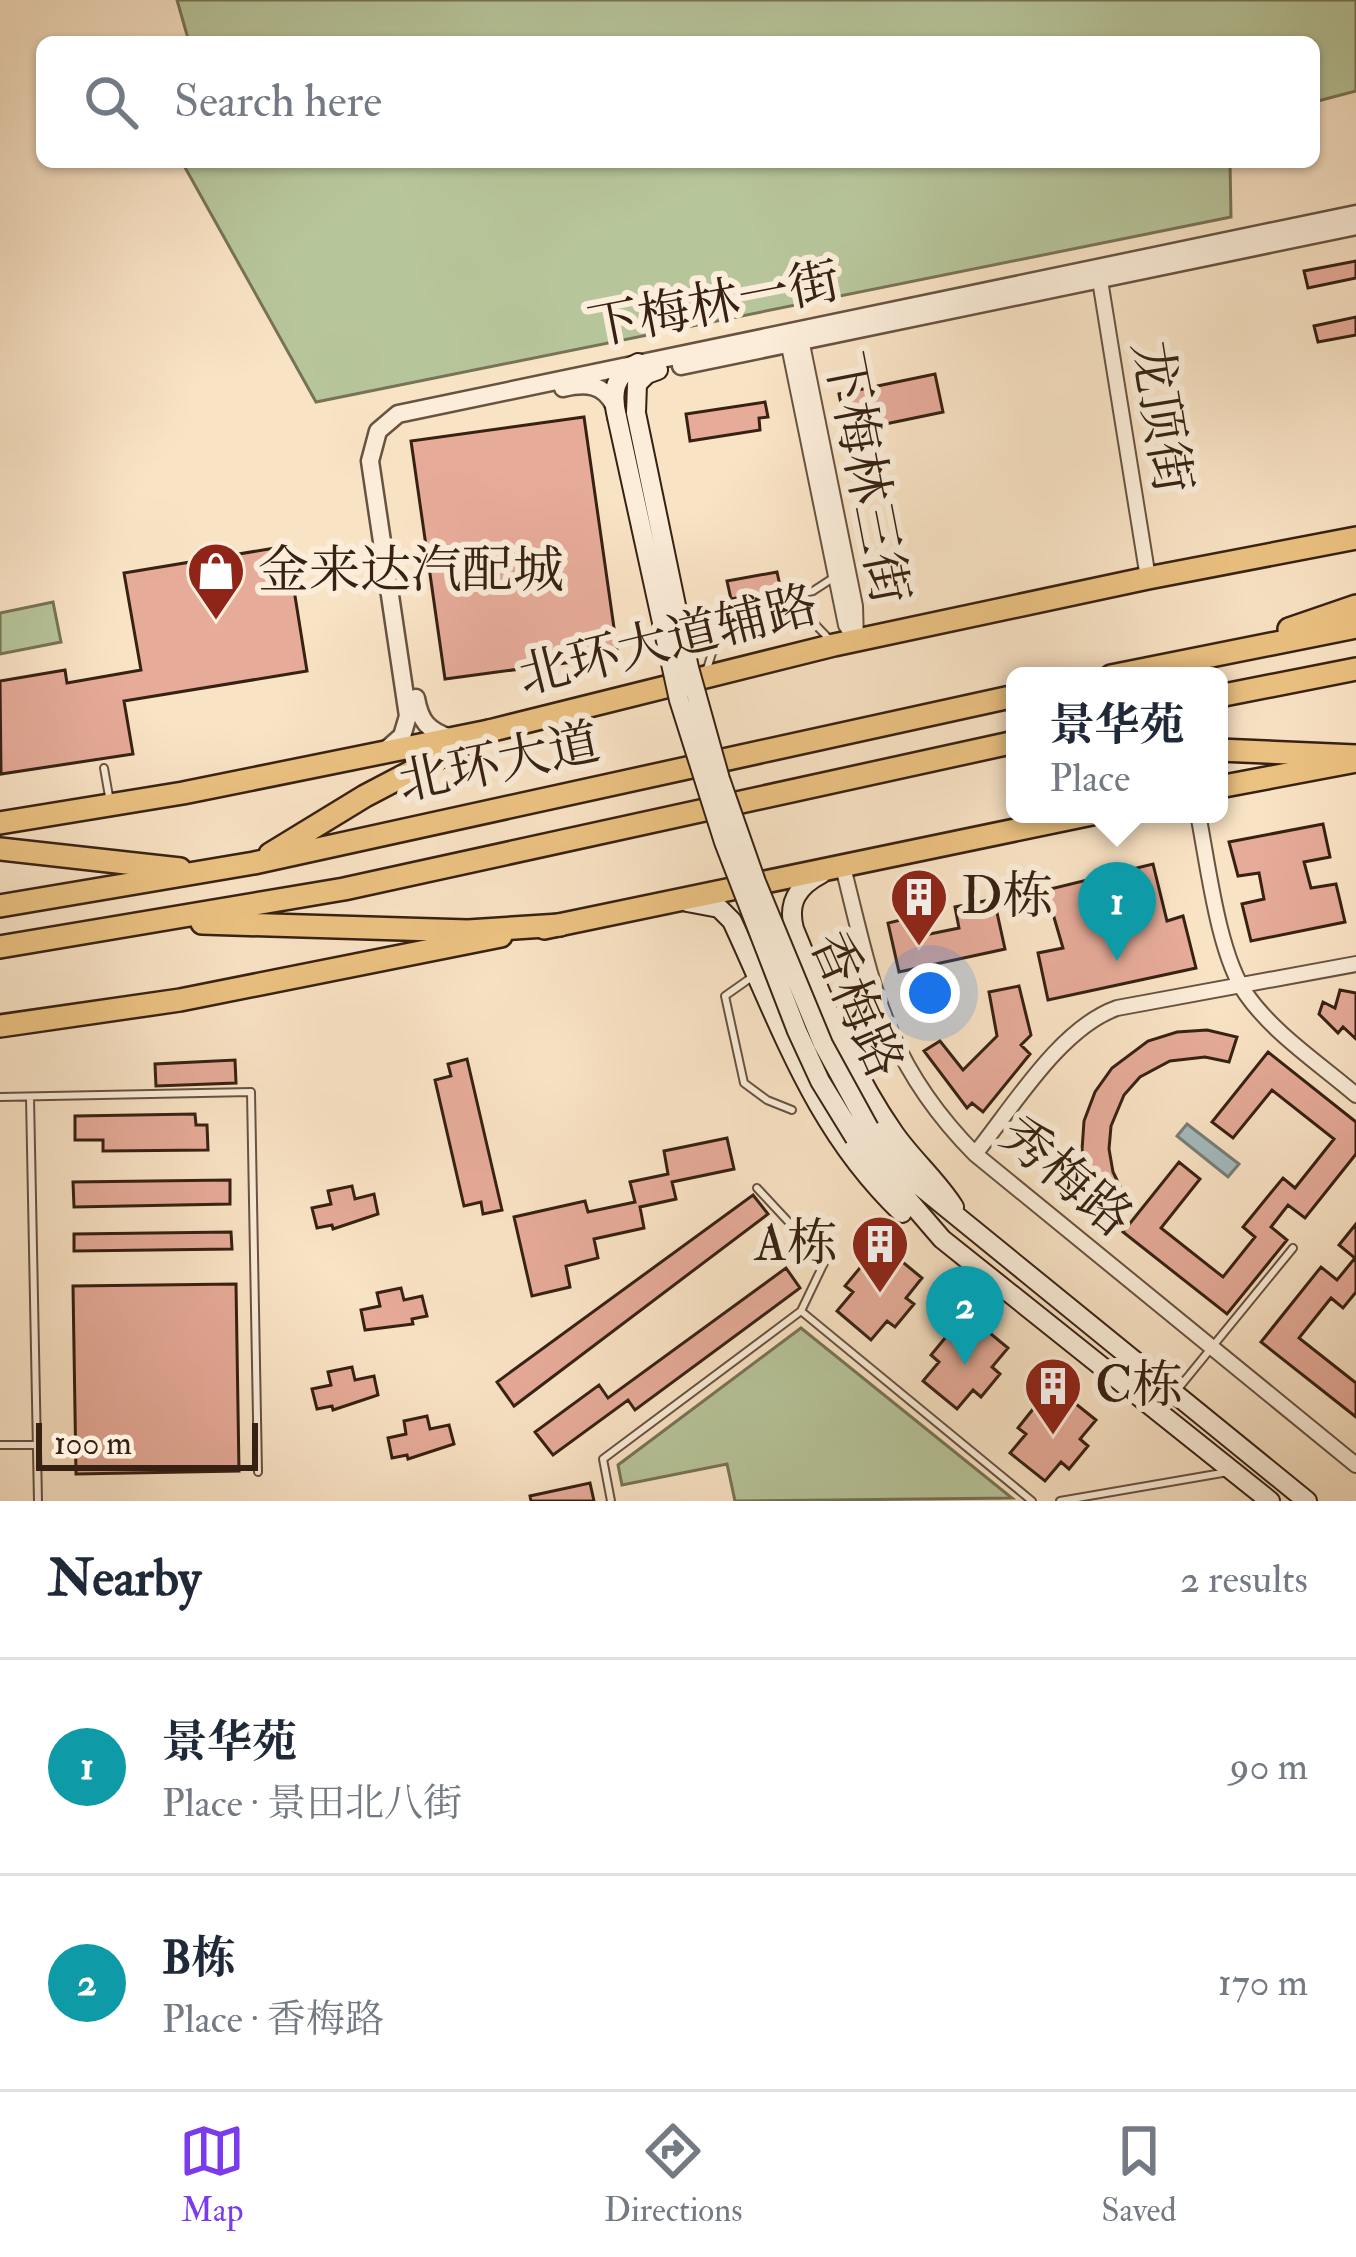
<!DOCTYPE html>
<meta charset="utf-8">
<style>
:root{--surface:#fff;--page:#f2f2f3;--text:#1f2937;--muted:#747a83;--line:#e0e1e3;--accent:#7c3aed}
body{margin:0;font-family:"IM FELL Double Pica","Noto Serif SC",serif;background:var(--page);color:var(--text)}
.scale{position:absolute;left:36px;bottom:30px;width:222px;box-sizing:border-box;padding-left:12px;border:6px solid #372113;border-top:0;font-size:33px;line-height:42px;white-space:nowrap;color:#372113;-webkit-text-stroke:9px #fbedd9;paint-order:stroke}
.you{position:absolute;left:930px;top:993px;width:42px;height:42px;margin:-30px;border:9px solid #fff;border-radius:50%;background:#1a73e8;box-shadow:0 0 0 18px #1a73e833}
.badge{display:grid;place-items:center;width:78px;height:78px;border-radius:50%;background:var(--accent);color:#fff;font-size:39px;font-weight:700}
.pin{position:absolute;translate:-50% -99px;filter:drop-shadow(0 3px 6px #0008)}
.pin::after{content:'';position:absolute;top:63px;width:42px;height:36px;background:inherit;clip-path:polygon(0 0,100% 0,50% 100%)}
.popup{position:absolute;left:1006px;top:667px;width:222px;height:156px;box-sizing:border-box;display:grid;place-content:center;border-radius:18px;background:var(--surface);filter:drop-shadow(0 3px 9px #0005);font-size:39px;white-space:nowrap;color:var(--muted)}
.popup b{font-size:45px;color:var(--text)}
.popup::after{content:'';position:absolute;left:50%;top:100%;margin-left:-24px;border:24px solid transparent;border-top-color:var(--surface)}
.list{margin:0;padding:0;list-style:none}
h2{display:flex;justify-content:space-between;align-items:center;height:156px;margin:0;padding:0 48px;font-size:51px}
h2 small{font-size:39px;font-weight:400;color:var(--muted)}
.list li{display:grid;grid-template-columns:78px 1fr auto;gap:36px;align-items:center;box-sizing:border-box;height:216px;padding:0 48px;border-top:3px solid var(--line)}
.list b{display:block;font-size:45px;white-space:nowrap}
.list p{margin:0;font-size:39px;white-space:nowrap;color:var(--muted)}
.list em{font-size:39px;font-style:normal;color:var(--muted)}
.icon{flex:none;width:66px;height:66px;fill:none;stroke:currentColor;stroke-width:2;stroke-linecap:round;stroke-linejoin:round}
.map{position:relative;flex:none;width:1356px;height:1501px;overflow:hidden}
.search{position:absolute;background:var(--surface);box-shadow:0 3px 9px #0004;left:36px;right:36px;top:36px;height:132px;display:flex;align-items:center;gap:30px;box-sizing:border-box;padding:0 42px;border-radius:18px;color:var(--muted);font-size:45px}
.sheet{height:588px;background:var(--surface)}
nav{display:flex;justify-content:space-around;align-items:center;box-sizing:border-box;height:168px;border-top:3px solid var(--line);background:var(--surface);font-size:33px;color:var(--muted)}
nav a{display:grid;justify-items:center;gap:6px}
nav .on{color:var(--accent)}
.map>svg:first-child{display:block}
</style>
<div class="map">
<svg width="1356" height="1501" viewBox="0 0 1356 1501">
<rect width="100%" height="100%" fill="#f9e3c5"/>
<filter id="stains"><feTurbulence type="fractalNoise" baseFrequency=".00167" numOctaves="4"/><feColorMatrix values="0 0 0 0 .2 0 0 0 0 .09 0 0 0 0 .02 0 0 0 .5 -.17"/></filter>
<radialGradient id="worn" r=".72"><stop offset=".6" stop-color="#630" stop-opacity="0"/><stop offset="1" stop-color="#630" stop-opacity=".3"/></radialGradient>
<!-- green -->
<path fill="#b7c59a" stroke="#777356" stroke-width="3" d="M177,0h1179v91l-42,11v-60h-1125z
M182,162h1048l1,55 -915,185z
M53,602l8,40 -61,12v-41z
M801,1328l211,170 -277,3 -8,-37 -105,21 -4,-20z"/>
<!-- water -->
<path fill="#a3bbbe" stroke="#787d7a" stroke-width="3" d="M1187,1124l52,40 -11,13 -51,-41z"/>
<!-- building -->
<path fill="#e6ab99" stroke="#372113" stroke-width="3" d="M1356,261v17l-48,10 -4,-17z
M1356,317v18l-38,7 -4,-16z
M935,374l8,38 -96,20 -8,-38z
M765,402l3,15 -9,1 1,12 -70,11 -4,-27z
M584,417l34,239 -173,23 -34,-238z
M287,546l20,125 -183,30 9,53 -132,20 -1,-93 65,-11 2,13 74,-13 -17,-97z
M777,572l4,18 -50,9 -4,-18z
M783,605l3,13 -50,9 -2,-13z
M1323,824l7,33 -26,5 7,26 25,-4 9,38 -94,19 -9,-37 22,-5 -5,-26 -21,3 -9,-34z
M1153,864l14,57 16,-5 13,52 -148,32 -10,-47 25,-5 -17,-58z
M994,899l11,50 -106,23 -11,-49 33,-8 4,20 34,-7 -4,-21z
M1019,986l12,49 -10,10 9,9 -47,58 -11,-9 -5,5 -43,-57 16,-10 23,29 34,-34 -8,-44z
M1340,990l16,3v46l-13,-12 -5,6 -19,-19 4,-12 12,6z
M1207,1030l30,7 -8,25 -24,-5 -35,4 -30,16 -16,18 -13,31 -2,23 4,23 11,22 -24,13 -13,-27 -5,-30 2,-29 11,-29 17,-24 36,-27 29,-9z
M1268,1052l88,70v32l-51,64 -17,-13 -17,22 16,13 -60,74 -104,-82 56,-70 21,17 -39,49 62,49 32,-40 -12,-10 40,-49 12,10 39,-49 -62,-49 -39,48 -21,-16z
M467,1059l35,151 -19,4 -2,-12 -17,4 -29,-126 16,-4 -3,-12z
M235,1060l1,23 -80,3 -1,-22z
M195,1114l1,11h11l1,25 -105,1v-11h-28v-24z
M727,1138l7,31 -62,13 4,17 -36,8 4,21 -50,11 4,19 -32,8 4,21 -38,9 -18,-79 71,-16 3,11 47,-10 -5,-20 38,-8 -4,-23z
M230,1180v24l-156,3 -1,-25z
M352,1186l3,13 19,-5 4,20 -45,15 -1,-4 -15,3 -5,-20 19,-4 -3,-13z
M753,1195l15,19 -254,192 -17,-24z
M1356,1224v68l-13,16 -12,-10 -32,40 57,45v34l-95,-75 60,-75 16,13 18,-22 -16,-13z
M231,1232l1,17 -158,2v-17z
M888,1250l34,28 -16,20 8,6 -19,23 -8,-6 -16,19 -34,-29 16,-19 -8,-6 19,-23 8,6z
M786,1268l14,20 -165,122 -7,-10 -75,55 -18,-23 64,-47 9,13z
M236,1284l3,187 -163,3 -3,-188z
M401,1288l3,12 18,-4 5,20 -15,3 1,5 -48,6 -4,-20 19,-4 -3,-13z
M974,1320l34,28 -16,19 8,7 -19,23 -8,-7 -16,19 -34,-28 16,-19 -8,-7 19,-23 8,7z
M352,1367l3,13 19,-4 4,19 -45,15 -1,-4 -15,3 -5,-20 19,-4 -3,-13z
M1061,1392l35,28 -16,19 8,7 -19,23 -8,-7 -16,19 -35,-28 16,-19 -8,-6 19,-24 8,7z
M427,1416l3,13 19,-4 5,19 -46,15 -1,-4 -15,3 -4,-20 18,-4 -2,-13z
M590,1483l4,18h-63l-1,-5z"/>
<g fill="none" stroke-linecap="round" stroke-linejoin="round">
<defs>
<path id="service" d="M790,596l23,-5 20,-13
M707,669l19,-61 62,-12 44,46
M104,768l6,34
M752,977l-27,19 19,87 23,17 25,10
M0,1097l251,-5 7,380
M30,1097l8,404
M757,1188l68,73 -24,50 231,190
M1177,1390l116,-142
M0,1445h37
M611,1501l-8,-42 198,-148
M1060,1501l168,-29"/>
<path id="minor" d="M1099,274l49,304
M797,334l5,10 53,262 1,34
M793,337l-4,9 57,279 10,15
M1198,814c10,50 20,140 48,180 28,40 74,70 110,101
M843,867c30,119 41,195 132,287l381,311
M975,1154c38,-47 85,-126 142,-146l239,-44"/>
<path id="tertiary" d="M681,366l675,-140
M563,388c22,-5 40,-5 51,17
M416,698c4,23 12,33 35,40
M386,750l16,-14 6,-20 -38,-255 8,-30 20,-17 958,-200"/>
<path id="secondary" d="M636,413l1,-29 10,-10 11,-4
M617,417c-6,-25 -3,-42 21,-54
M821,874c-23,12 -34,28 -27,55 29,70 56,141 100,204 18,26 43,47 60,74
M687,902l32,6 13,13c50,107 82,208 170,292
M869,1128l47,55 391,318
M855,1138l87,101 328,262"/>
<path id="primary" d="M1219,787l137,-26
M0,823l183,-30 306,-62 345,-86 314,-67 208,-40
M544,928l548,-114
M0,1026l180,-26 321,-64"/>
<path id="trunk" d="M1289,629l67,-23
M1111,676l245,-49
M1219,696l137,-27
M1219,750l137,6
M0,849l180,20
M270,854l95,-58 124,-65
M0,906l254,-43 761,-167
M202,923l266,8 92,-6
M0,947l344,-58 671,-147"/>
</defs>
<!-- service casing -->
<use href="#service" stroke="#685240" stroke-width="10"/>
<!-- minor casing -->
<use href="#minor" stroke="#685240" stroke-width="18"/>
<!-- tertiary casing -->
<use href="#tertiary" stroke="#685240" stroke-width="21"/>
<!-- secondary casing -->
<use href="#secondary" stroke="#372113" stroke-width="22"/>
<!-- primary casing -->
<use href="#primary" stroke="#372113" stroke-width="26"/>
<!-- trunk casing -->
<use href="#trunk" stroke="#372113" stroke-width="26"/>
<!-- service -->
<use href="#service" stroke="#fbedd9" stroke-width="6"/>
<!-- minor -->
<use href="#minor" stroke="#fbedd9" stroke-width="14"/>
<!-- tertiary -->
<use href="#tertiary" stroke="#fbedd9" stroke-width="16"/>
<!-- secondary -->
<use href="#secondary" stroke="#fbedd9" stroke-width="18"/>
<!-- primary -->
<use href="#primary" stroke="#ecc282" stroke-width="21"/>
<!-- trunk -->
<use href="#trunk" stroke="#ecc282" stroke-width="21"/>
<defs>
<path id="secondary-bridge" d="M636,413l53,255 31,111 36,103 67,162 46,84
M617,417l62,283 45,142 73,189 23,50 35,57"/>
</defs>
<!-- secondary-bridge casing -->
<use href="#secondary-bridge" stroke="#372113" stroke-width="22" stroke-linecap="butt"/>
<!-- secondary-bridge -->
<use href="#secondary-bridge" stroke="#fbedd9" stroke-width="18"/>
</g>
<!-- icons -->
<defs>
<symbol id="shop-pin" viewBox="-11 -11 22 30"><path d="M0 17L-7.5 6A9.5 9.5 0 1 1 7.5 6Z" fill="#8f2418" stroke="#fbedd9"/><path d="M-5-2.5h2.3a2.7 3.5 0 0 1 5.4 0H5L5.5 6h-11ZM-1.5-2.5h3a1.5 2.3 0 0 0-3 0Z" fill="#fff"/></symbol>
<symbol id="building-pin" viewBox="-11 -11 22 30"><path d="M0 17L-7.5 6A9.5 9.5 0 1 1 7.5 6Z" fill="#8f2418" stroke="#fbedd9"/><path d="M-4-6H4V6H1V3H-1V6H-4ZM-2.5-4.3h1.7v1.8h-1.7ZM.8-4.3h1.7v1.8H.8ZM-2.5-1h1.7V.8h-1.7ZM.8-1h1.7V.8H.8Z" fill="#fff"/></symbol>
</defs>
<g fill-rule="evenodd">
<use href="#shop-pin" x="183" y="538" width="66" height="90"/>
<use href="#building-pin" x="886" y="864" width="66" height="90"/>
<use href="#building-pin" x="847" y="1211" width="66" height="90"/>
<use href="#building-pin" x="1020" y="1353" width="66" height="90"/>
</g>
<g text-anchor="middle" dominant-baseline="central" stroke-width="12" stroke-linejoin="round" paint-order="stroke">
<!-- street labels -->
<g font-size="51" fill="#372113" stroke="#fbedd9">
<text transform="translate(714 305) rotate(-11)">下梅林一街</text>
<text transform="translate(1161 417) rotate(81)">龙顶街</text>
<text transform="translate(866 478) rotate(79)">下梅林三街</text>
<text transform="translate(668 641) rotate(-14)">北环大道辅路</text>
<text transform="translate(499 763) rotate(-12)">北环大道</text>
<text transform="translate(856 1005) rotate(66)">香梅路</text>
<text transform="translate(1066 1177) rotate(40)">秀梅路</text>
</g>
<!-- poi labels -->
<g font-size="51" fill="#372113" stroke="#fbedd9" text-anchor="start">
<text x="258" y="571">金来达汽配城</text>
<text x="961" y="897">D栋</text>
<text x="838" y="1244" text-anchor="end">A栋</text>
<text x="1095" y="1386">C栋</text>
</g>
</g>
<rect width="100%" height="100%" filter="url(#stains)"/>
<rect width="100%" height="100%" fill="url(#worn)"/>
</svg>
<div class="scale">100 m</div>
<div class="you"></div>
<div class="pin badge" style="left:1117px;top:961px;background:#0f9aa8">1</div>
<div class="popup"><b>景华苑</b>Place</div>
<div class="pin badge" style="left:965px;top:1365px;background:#0f9aa8">2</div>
<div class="search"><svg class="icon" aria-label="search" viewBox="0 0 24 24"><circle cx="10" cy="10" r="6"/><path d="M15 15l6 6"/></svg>Search here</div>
</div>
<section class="sheet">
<h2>Nearby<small>2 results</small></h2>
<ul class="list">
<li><span class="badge" style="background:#0f9aa8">1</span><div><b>景华苑</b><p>Place · 景田北八街</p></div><em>90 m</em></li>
<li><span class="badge" style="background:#0f9aa8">2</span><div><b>B栋</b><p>Place · 香梅路</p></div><em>170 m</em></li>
</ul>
</section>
<nav>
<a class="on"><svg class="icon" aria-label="map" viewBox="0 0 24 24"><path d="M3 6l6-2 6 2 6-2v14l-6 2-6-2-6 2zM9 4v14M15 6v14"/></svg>Map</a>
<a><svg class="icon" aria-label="directions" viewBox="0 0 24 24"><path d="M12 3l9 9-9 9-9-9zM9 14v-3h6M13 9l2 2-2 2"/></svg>Directions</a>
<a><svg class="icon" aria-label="saved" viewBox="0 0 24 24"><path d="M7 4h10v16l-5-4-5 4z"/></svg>Saved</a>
</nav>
